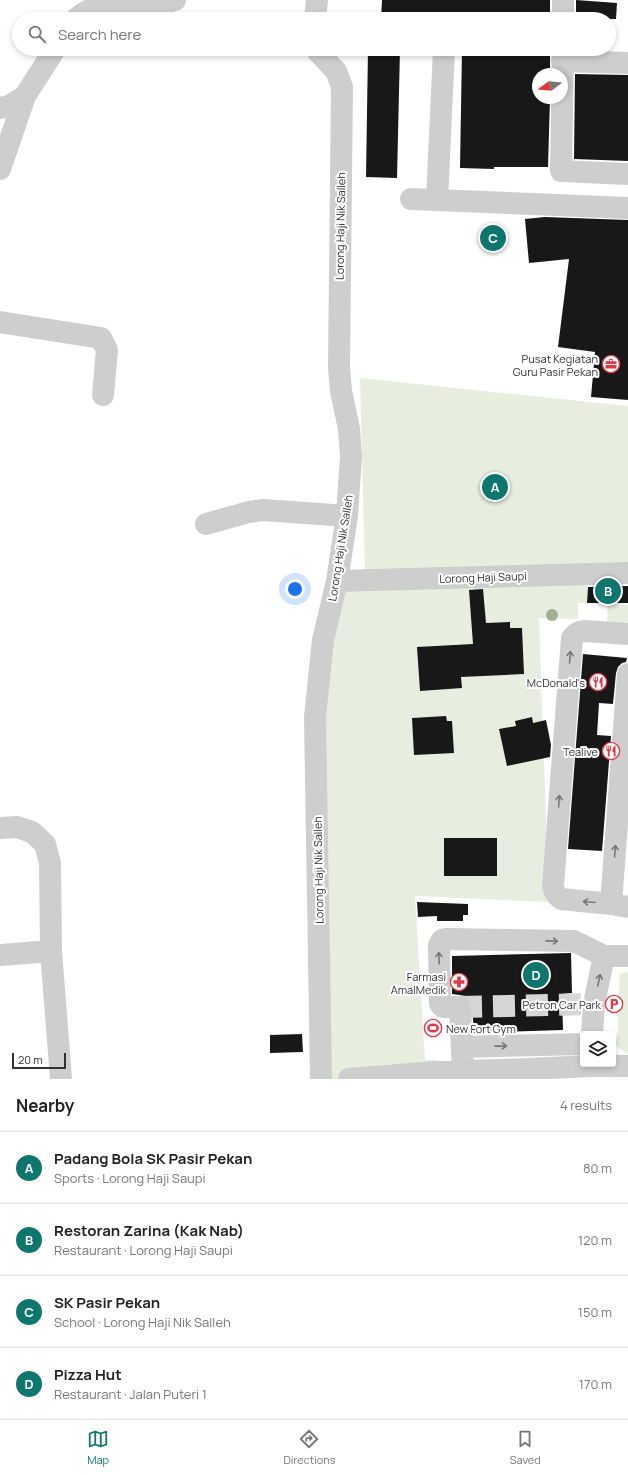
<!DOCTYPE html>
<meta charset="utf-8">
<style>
:root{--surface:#fff;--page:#f2f2f2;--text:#222;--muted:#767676;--line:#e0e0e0;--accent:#0f766e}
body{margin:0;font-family:Manrope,sans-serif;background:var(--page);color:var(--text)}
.controls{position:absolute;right:12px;bottom:12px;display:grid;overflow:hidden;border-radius:4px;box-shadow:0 2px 6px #0003}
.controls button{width:36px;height:36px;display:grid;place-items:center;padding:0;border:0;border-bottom:1px solid var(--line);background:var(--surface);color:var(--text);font:20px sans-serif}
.compass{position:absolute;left:532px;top:68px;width:36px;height:36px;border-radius:50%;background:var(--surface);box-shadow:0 2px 6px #0003;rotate:254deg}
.scale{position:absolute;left:12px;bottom:10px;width:54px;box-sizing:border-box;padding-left:4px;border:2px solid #313131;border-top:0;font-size:11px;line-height:14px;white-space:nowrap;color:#313131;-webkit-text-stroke:3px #fff;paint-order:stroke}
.you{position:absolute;left:295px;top:589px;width:14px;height:14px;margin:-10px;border:3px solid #fff;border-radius:50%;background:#1a73e8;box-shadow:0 0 0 6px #1a73e833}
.badge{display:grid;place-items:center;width:26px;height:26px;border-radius:50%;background:var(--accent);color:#fff;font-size:13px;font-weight:700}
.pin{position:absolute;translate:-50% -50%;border:2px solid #fff;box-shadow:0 1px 4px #0006}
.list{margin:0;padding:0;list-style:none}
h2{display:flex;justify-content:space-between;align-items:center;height:52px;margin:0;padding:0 16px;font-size:17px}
h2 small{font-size:13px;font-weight:400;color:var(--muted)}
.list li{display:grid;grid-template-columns:26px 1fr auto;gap:12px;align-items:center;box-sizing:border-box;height:72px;padding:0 16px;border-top:1px solid var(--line)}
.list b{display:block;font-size:15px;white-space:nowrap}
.list p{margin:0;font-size:13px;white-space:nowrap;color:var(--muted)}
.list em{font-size:13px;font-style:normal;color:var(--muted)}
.icon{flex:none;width:22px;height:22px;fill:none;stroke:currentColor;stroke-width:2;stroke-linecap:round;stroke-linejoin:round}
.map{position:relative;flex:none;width:628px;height:1079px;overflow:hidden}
.search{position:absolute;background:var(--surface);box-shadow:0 2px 6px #0003;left:12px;right:12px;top:12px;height:44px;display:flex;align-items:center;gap:10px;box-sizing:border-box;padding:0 14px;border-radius:22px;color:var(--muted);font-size:15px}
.sheet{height:340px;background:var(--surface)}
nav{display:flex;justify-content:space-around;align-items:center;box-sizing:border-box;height:56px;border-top:1px solid var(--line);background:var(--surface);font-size:11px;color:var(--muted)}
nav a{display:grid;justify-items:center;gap:2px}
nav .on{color:var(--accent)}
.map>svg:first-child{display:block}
</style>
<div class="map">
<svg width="628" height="1079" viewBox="0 0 628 1079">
<rect width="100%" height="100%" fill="#fff"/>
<!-- green -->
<path fill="#e7eee0" d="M360,378l268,28v161l-263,6z
M588,574l-1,29h-16h7v16l-39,-1 10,284 -134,-6 10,164h12l-1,12 -87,7h-28l-6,-362 22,-136z
M608,604l20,1v21l-21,-1z
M628,971v83h-1l-14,-11v-4h4l3,-65z"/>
<!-- building -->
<path fill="#181818" d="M382,0h168v19h-169z
M576,0l41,3 -1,16h-40z
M368,49h32l-3,129 -31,-1z
M462,49h88v25h-12v24h12l-2,69h-54v2l-34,-1z
M575,74l53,1v86l-54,-2z
M545,217l83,3v180l-37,-3 4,-45 -37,-5 11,-88 -40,4 -4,-44z
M628,586v17h-41l1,-16z
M483,589l3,34 24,-1v6h12l2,46 -63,3 1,11 -42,3 -3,-44 56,-3 -4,-54z
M583,654l44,4 -1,4 -4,1 -4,4 -2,6 -3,31 -14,-1 -2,32 14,1 -9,115 -34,-2z
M446,716l1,5h5l2,32 -40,2 -2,-37z
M532,717l1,6 13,-3 5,25 -1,12 -43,9 -8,-37 17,-3 -1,-5z
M444,838h53v38h-53z
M417,902l51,2v11h-5v6h-26v-5l-19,1z
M571,953l1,40 -10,1 1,36 -89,3 -2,-27 -1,-5 -5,-5 -14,-2v-38z
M302,1034l1,18 -33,1v-18z"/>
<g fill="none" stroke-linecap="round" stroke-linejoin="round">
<!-- minor-tunnel -->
<path stroke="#d6d6d6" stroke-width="22" stroke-dasharray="22 11" stroke-linecap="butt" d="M460,1007l134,-3"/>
<!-- minor -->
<path stroke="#cecece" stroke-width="22" d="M76,19c21,-19 41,-12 68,-13 11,0 20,-3 31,-6
M315,19l2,-19
M563,19v-19
M317,49l1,3 18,19 6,16 -3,280 2,24 8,38 2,27 -4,60 -10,65 -14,59 -8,77 6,362
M563,49l-2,122 67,3
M562,61l66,2
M0,108l9,-2 16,-10 30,-47
M0,169l25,-73
M411,199l217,9
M437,200l7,-151
M0,322l101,16 6,12 -4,45
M206,524l43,-12 14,-2 84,6
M337,581l291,-8
M628,634l-43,-3c-6,0 -9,2 -13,7l-19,248c1,6 3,9 8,13l50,5 17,3
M0,828l17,-1 15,5 13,12 5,19 1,88 10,128
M611,904l17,-230
M0,955l51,-4
M592,1034l2,-30 10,-48
M462,1047l121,-3
M463,1071l-3,-64h-17l-3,-3 -1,-59 3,-5 4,-1 128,2 30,15h24
M349,1079l87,-7 92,-3 62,-3h38"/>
</g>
<!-- trees -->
<circle fill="#a2af95" cx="552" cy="615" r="6"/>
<!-- one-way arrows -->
<defs><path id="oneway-shaft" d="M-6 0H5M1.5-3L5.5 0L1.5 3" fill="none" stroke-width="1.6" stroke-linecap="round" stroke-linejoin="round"/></defs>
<g stroke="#787878">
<use href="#oneway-shaft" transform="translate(570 657) rotate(-86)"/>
<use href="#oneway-shaft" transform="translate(559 801) rotate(-86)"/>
<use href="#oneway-shaft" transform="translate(615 851) rotate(-86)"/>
<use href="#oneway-shaft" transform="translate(589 902) rotate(-175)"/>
<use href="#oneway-shaft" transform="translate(552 941) rotate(1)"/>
<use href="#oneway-shaft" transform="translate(439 958) rotate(-92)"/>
<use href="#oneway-shaft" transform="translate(599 980) rotate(-78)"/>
<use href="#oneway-shaft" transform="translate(501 1046) rotate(-1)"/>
</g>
<!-- icons -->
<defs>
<symbol id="office-ring" viewBox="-11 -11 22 22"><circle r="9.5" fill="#fff" stroke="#e23946" stroke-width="1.5"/><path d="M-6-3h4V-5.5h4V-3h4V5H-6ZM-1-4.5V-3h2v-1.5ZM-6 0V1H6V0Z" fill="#e23946"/></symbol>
<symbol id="restaurant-ring" viewBox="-11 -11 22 22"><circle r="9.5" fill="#fff" stroke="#e23946" stroke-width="1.5"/><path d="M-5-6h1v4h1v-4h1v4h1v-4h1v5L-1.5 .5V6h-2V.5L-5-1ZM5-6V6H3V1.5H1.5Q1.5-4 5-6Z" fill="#e23946"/></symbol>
<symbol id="pharmacy-ring" viewBox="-11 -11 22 22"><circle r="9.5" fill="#fff" stroke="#e23946" stroke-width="1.5"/><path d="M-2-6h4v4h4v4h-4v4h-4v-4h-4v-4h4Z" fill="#e23946"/></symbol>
<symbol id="parking-ring" viewBox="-11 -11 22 22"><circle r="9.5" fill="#fff" stroke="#e23946" stroke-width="1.5"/><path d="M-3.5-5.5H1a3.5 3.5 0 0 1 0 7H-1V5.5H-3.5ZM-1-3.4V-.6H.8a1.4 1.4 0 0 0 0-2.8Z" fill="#e23946"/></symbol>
<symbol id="stadium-ring" viewBox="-11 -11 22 22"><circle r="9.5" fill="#fff" stroke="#e23946" stroke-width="1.5"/><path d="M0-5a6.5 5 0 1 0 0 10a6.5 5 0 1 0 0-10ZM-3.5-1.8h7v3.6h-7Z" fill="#e23946"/></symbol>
</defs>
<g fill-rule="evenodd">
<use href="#office-ring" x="601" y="354" width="20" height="20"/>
<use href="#restaurant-ring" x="588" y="672" width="20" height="20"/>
<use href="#restaurant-ring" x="601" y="741" width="20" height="20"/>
<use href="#pharmacy-ring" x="449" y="972" width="20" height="20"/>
<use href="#parking-ring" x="604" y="994" width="20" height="20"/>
<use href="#stadium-ring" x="423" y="1018" width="20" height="20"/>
</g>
<g text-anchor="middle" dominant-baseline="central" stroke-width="4" stroke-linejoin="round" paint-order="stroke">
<!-- street labels -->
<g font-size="11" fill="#313131" stroke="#fff">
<text transform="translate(340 226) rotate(-89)">Lorong Haji Nik Salleh</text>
<text transform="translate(340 548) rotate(-81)">Lorong Haji Nik Salleh</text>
<text transform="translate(483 577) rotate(-2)">Lorong Haji Saupi</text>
<text transform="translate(318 870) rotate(-91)">Lorong Haji Nik Salleh</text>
</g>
<!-- poi labels -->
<g font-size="11" fill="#313131" stroke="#fff" text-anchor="end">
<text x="598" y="358">Pusat Kegiatan<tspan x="598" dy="13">Guru Pasir Pekan</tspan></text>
<text x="585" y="682">McDonald's</text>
<text x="598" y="751">Tealive</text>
<text x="446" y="976">Farmasi<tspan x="446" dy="13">AmalMedik</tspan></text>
<text x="601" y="1004">Petron Car Park</text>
<text x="446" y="1028" text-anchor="start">New Fort Gym</text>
</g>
</g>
</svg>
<div class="controls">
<button><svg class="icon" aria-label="layers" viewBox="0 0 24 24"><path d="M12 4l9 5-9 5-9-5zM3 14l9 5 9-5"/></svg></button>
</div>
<svg class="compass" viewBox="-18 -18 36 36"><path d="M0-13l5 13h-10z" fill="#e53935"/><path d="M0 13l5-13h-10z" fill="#767676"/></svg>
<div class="scale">20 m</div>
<div class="you"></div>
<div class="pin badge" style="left:495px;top:487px">A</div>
<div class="pin badge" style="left:608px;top:591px">B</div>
<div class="pin badge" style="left:493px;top:238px">C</div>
<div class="pin badge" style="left:536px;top:975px">D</div>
<div class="search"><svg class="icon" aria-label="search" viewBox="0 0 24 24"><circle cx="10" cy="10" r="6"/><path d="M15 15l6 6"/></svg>Search here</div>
</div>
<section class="sheet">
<h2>Nearby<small>4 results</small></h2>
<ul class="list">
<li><span class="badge">A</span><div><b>Padang Bola SK Pasir Pekan</b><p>Sports · Lorong Haji Saupi</p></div><em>80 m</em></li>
<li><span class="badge">B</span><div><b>Restoran Zarina (Kak Nab)</b><p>Restaurant · Lorong Haji Saupi</p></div><em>120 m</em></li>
<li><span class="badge">C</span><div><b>SK Pasir Pekan</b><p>School · Lorong Haji Nik Salleh</p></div><em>150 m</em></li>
<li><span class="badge">D</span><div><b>Pizza Hut</b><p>Restaurant · Jalan Puteri 1</p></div><em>170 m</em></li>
</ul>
</section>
<nav>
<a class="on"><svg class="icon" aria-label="map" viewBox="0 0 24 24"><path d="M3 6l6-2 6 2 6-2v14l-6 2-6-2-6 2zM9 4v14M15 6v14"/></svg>Map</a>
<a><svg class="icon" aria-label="directions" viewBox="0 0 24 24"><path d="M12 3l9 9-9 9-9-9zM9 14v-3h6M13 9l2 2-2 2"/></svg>Directions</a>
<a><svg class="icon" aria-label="saved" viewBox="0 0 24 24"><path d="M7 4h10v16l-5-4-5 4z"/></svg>Saved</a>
</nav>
